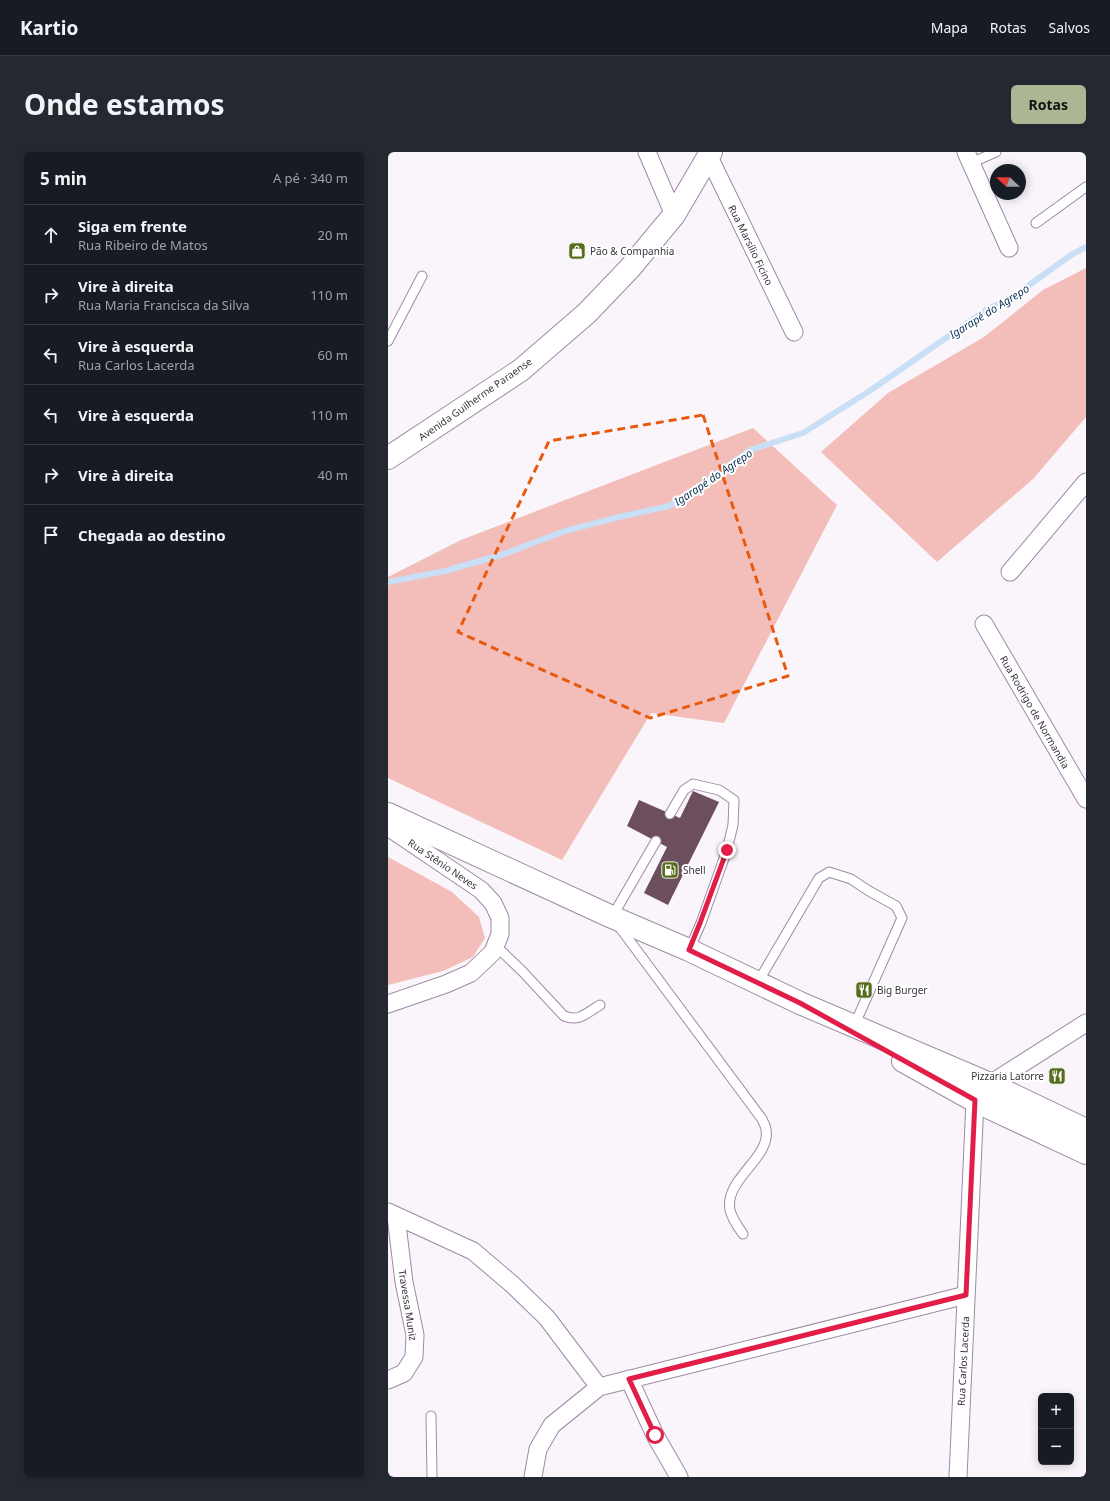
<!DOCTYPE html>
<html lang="pt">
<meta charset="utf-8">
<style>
:root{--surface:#171b24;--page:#242831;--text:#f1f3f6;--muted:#9ea1a6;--line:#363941;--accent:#abb794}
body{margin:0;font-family:"Noto Sans",sans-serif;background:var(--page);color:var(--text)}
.controls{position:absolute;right:12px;bottom:12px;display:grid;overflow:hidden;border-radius:6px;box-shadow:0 2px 10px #0003}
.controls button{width:36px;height:36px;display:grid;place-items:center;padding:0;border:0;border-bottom:1px solid var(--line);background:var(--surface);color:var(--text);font:20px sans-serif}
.compass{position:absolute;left:602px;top:12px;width:36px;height:36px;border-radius:50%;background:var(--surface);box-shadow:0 2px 10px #0003;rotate:292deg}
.stop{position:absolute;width:12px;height:12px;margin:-9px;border:3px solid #e11d48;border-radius:50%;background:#fff}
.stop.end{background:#e11d48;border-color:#fff;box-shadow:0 1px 4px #0008}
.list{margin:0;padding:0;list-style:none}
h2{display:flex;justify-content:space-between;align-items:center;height:52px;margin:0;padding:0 16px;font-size:17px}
h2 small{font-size:13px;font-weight:400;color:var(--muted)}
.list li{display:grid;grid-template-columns:26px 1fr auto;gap:12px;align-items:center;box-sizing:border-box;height:60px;padding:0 16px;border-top:1px solid var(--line)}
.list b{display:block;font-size:15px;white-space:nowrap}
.list p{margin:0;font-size:13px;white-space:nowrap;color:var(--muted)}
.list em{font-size:13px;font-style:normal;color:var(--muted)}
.icon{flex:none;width:22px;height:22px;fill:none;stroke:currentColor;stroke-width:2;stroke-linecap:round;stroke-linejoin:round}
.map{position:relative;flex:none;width:698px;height:1325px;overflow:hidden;border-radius:6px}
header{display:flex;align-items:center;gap:24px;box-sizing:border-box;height:56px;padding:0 20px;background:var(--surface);border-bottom:1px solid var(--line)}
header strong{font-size:19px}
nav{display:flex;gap:22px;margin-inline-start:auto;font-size:14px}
.intro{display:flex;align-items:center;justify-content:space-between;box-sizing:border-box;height:96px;padding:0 24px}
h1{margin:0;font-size:28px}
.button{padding:10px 18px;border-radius:6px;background:var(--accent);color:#111;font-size:14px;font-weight:700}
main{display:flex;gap:24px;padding:0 24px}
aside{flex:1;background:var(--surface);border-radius:6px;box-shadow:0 2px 10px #0003}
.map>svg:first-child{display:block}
</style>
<header>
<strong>Kartio</strong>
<nav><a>Mapa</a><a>Rotas</a><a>Salvos</a></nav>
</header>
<div class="intro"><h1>Onde estamos</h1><a class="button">Rotas</a></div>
<main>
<aside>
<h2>5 min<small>A pé · 340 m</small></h2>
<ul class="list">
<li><svg class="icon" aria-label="ahead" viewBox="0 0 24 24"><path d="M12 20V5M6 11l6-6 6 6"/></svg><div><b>Siga em frente</b><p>Rua Ribeiro de Matos</p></div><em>20 m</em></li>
<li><svg class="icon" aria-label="right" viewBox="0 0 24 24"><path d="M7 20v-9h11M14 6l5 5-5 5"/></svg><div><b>Vire à direita</b><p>Rua Maria Francisca da Silva</p></div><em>110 m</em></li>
<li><svg class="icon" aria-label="left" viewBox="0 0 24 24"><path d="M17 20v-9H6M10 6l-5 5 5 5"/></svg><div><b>Vire à esquerda</b><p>Rua Carlos Lacerda</p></div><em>60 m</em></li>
<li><svg class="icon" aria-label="left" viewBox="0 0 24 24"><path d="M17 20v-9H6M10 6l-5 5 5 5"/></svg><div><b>Vire à esquerda</b></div><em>110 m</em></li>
<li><svg class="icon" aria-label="right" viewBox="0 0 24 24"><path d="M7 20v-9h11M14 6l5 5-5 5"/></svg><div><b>Vire à direita</b></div><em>40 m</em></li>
<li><svg class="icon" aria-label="arrive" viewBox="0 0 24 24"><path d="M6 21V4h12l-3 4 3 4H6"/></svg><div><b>Chegada ao destino</b></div></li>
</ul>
</aside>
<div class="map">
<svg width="698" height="1325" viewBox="0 0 698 1325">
<rect width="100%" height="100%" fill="#faf5fb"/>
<!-- green -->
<path fill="#f3bdb9" d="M698,116v149l-53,62 -96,83 -116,-110 67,-59 96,-56 59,-47z
M365,276l84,77 -113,218 -73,-10 -89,147 -174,-82v-201l73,-37z
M0,705l64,35 27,25 6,21 -12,19 -30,14 -55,14z"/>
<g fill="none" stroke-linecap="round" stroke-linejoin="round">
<!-- stream -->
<path stroke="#c9dff6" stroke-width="6" d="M0,430l57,-11 59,-17 61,-23 54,-14 50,-11 37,-24 44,-32 53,-17 68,-43 118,-82 18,-7 64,-46 15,-8"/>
</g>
<!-- building -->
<path fill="#6d4e5c" d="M305,639l26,11 -51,103 -24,-12 23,-46 -40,-21 12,-26 41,18z"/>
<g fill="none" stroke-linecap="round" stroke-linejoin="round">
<defs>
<path id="lane" d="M583,11l25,-11
M648,71l50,-36
M0,189l34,-65
M282,662l14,-24 9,-6 26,6 15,10 -1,25 -6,25 -26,73 -12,27
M268,689l-44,76 150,202c1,3 4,7 4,11 5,28 -42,49 -36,80 2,9 8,17 13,24
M108,794l27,26 41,44c16,6 22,-3 36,-11
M370,830l61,-104 10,-6 22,7 18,12 27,15 6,12 -48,108
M43,1264l1,61"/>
<path id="street" d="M259,0l27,63
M578,0l43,96
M321,5l85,175
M622,420l76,-90
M596,472l102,175
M0,675l93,63 12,13 7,15v16l-7,18 -22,21 -25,11 -58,20
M602,932l96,-61
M0,1060l85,39 40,34 34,33 52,69
M241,1227l26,56 24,42
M0,1228l16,-7 10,-16 1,-22 -11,-53 -8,-66
M145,1325l5,-28 14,-24 47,-38 367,-92
M570,1325l17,-376"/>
<path id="secondary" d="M0,306l133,-88 66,-57 43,-45 44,-53 37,-63
M0,662l224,103 77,33 111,53 190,81 96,46
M515,909l72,40 111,52"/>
</defs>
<!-- lane casing -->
<use href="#lane" stroke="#9e8aa6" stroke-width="11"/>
<!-- street casing -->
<use href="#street" stroke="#9e8aa6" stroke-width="19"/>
<!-- secondary casing -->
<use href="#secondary" stroke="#9e8aa6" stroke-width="24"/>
<!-- lane -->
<use href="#lane" stroke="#fff" stroke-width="9"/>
<!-- street -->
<use href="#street" stroke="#fff" stroke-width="17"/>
<!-- secondary -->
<use href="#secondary" stroke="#fff" stroke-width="22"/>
</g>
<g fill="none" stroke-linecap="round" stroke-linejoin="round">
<!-- route -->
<path stroke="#e11d48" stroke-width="5" d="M267,1283l-26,-56 337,-84 9,-195 -175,-97 -111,-53 11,-27 27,-73"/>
</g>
<!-- marked area -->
<path fill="none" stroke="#e8590c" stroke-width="3" stroke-dasharray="8 5" stroke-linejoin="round" d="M315,263l85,261 -138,42 -192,-86 91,-191z"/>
<!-- icons -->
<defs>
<symbol id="shop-square" viewBox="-11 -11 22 22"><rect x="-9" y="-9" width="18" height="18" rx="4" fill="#566d1d" stroke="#fff"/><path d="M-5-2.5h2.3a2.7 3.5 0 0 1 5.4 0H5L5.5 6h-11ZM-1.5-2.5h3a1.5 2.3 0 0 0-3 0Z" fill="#fff"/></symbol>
<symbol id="fuel-square" viewBox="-11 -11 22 22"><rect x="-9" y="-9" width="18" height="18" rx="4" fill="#566d1d" stroke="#fff"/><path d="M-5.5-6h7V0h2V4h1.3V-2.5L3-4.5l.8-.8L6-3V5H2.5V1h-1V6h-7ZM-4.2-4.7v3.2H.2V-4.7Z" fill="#fff"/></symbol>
<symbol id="restaurant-square" viewBox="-11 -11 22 22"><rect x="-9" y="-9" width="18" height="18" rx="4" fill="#566d1d" stroke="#fff"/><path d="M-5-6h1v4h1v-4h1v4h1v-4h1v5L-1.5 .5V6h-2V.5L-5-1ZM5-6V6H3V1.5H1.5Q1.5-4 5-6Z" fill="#fff"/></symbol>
</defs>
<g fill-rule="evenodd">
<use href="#shop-square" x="179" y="89" width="20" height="20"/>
<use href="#fuel-square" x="272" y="708" width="20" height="20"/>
<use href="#restaurant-square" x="466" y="828" width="20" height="20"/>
<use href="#restaurant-square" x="659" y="914" width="20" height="20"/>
</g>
<g text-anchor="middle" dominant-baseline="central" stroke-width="4" stroke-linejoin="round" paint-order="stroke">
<!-- street labels -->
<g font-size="10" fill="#3a323d" stroke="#fff">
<text transform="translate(363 93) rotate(64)">Rua Marsílio Ficino</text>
<text transform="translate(87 247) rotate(-35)">Avenida Guilherme Paraense</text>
<text transform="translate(647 560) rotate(60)">Rua Rodrigo de Normandia</text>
<text transform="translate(55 712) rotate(34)">Rua Stênio Neves</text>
<text transform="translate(20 1153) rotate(81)">Travessa Muniz</text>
<text transform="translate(575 1209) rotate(-87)">Rua Carlos Lacerda</text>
</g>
<!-- poi labels -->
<g font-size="10" fill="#3a323d" stroke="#fff" text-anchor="start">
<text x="202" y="99">Pão &amp; Companhia</text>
<text x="295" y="718">Shell</text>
<text x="489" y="838">Big Burger</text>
<text x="656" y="924" text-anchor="end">Pizzaria Latorre</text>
</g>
<!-- water labels -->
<g font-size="11" font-style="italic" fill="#0b3357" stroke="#fff">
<text transform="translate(601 159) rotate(-32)">Igarapé do Agrepo</text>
<text transform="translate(325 325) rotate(-34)">Igarapé do Agrepo</text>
</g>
</g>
</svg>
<div class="controls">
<button>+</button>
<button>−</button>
</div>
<svg class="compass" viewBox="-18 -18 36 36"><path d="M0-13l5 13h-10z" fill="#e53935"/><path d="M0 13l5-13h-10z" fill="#9ea1a6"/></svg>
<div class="stop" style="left:267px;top:1283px"></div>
<div class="stop end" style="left:339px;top:698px"></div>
</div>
</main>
